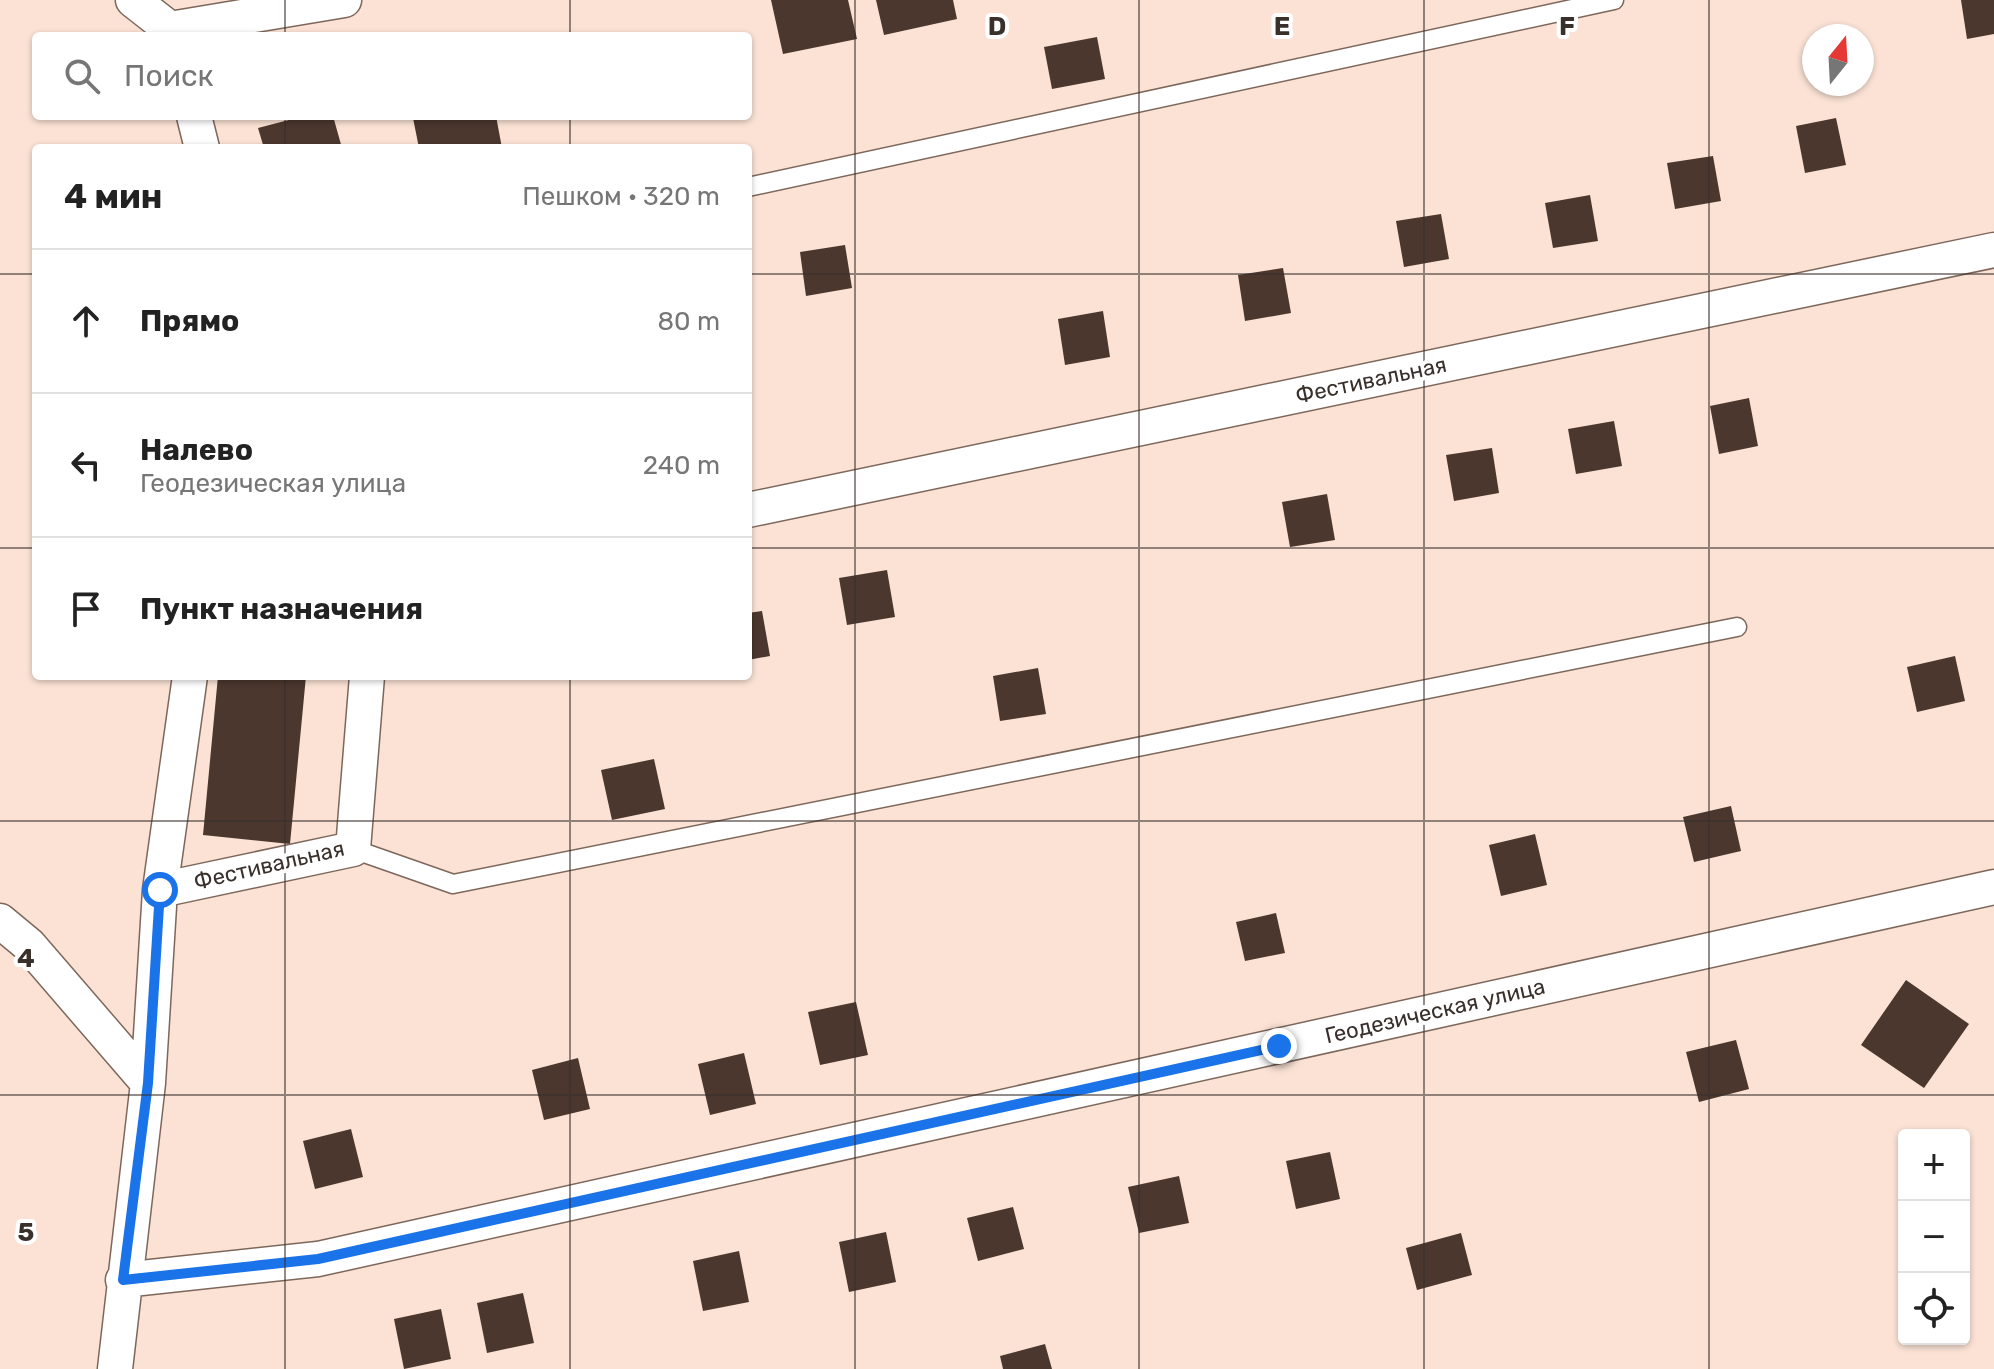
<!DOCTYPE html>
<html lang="ru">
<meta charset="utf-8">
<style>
:root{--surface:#fff;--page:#f2f2f2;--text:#222;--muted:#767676;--line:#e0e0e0}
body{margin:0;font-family:Rubik,sans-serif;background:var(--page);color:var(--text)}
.controls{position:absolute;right:24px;bottom:24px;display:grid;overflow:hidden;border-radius:8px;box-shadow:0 2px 6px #0004}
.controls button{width:72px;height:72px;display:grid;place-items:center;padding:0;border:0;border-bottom:2px solid var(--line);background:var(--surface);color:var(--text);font:40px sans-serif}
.compass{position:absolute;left:1802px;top:24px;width:72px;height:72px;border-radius:50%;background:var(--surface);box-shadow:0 2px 6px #0004;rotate:18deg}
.stop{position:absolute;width:24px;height:24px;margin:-18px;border:6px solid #1a73e8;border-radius:50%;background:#fff}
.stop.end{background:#1a73e8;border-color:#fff;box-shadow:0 2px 8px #0008}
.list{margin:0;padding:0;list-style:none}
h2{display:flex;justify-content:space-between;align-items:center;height:104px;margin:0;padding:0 32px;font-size:34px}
h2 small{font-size:26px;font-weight:400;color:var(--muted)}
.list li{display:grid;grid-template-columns:52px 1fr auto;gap:24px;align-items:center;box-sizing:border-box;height:144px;padding:0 32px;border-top:2px solid var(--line)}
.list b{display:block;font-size:30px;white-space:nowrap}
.list p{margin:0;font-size:26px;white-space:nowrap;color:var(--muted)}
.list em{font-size:26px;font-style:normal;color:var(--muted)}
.icon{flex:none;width:44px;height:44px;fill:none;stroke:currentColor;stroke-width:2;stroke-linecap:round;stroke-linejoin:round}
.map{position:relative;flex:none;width:1994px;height:1369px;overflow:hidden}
.search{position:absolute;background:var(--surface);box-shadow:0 2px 6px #0004;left:32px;top:32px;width:720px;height:88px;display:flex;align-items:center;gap:20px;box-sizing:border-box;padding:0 28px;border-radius:8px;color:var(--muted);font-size:30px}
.panel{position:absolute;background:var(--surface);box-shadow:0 2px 6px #0004;left:32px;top:144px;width:720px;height:536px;border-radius:8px}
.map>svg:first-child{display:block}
</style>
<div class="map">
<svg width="1994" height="1369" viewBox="0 0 1994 1369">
<rect width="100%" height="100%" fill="#fbe2d5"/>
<!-- building -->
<path fill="#4b372d" d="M771,0h77l9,39 -74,15z
M876,0h77l4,19 -73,16z
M1961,0h33v34l-27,5z
M1097,37l8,42 -53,10 -8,-42z
M304,116h29l9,32h-78l-6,-20z
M423,116h73l6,32h-83l-6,-30z
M1836,118l10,47 -41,8 -9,-47z
M1713,156l8,45 -46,8 -8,-46z
M1590,195l8,46 -45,7 -8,-45z
M1441,214l8,45 -45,8 -8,-46z
M845,245l7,43 -46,8 -6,-44z
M1283,268l8,45 -46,8 -7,-46z
M1103,311l7,46 -45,8 -7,-46z
M1749,398l9,48 -39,8 -9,-48z
M1614,421l8,45 -46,8 -8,-45z
M1492,448l7,45 -45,8 -8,-46z
M1327,494l8,46 -45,7 -8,-45z
M887,570l8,47 -48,8 -8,-47z
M762,611l8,45 -22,4v-47z
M1955,656l10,45 -48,11 -10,-45z
M1038,668l8,46 -46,7 -7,-45z
M218,676h88l-16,168 -87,-9z
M654,759l11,50 -53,11 -11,-50z
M1731,806l10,45 -47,11 -11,-45z
M1535,834l12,51 -46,11 -12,-51z
M1276,913l9,40 -40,8 -9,-39z
M1906,980l63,44 -45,64 -63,-43z
M856,1002l12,53 -48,10 -12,-53z
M1736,1040l13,49 -50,13 -13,-50z
M744,1053l12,51 -46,11 -12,-51z
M578,1058l12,51 -46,11 -12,-50z
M351,1129l12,48 -48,12 -12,-48z
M1330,1152l10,47 -44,10 -10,-48z
M1179,1176l10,47 -50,10 -11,-46z
M1013,1207l11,42 -46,12 -11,-43z
M886,1232l10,50 -47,10 -10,-50z
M1461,1233l11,42 -55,15 -11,-42z
M739,1251l10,51 -46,9 -10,-50z
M523,1293l11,50 -47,10 -10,-50z
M441,1309l10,50 -47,10 -10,-50z
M1045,1344l7,25h-49l-3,-13z"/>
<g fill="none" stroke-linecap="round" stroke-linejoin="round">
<defs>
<path id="service" d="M748,187l866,-187
M353,849l100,35 1284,-257"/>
<path id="minor" d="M133,0l37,29 174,-29
M194,116l8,32
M748,510l1246,-260
M160,890l193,-41 14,-173
M0,921l29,24 119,138
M123,1280l195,-21 1676,-372
M115,1369l33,-286 12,-193 30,-214"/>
</defs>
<!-- service casing -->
<use href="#service" stroke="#7d675b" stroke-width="21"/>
<!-- minor casing -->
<use href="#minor" stroke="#7d675b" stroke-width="37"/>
<!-- service -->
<use href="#service" stroke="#fff" stroke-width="18"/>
<!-- minor -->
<use href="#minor" stroke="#fff" stroke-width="34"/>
</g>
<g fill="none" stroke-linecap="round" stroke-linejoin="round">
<!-- route -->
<path stroke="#1a73e8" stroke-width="10" d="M160,890l-12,193 -25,197 195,-21 961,-213"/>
</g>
<!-- grid -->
<path fill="none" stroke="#39302b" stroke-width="2" stroke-opacity="0.55" d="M285,0v36M570,0v36M855,0v1369M1139,0v1369M1424,0v1369M1709,0v1369M285,116v32M570,116v32M0,274h36M748,274h1246M0,548h36M748,548h1246M285,676v693M570,676v693M0,821h1994M0,1095h1994"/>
<g text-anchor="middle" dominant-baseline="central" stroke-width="8" stroke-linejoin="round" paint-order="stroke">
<!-- street labels -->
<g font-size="22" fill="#39302b" stroke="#fff">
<text transform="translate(1371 380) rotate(-12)">Фестивальная</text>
<text transform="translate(269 865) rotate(-13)">Фестивальная</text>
<text transform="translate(1435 1011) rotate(-13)">Геодезическая улица</text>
</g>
</g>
<g font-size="26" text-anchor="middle" font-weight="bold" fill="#39302b" stroke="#fff" stroke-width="8" stroke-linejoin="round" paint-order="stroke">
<text x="997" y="35">D</text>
<text x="1282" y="35">E</text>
<text x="1567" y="35">F</text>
<text x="26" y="967">4</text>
<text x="26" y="1241">5</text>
</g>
</svg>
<div class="controls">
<button>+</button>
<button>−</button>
<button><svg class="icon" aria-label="locate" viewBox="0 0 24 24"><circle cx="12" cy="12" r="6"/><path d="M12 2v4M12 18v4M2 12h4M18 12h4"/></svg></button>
</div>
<svg class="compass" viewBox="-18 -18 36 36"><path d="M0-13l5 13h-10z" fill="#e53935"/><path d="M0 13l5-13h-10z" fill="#767676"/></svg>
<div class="stop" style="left:160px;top:890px"></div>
<div class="stop end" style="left:1279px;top:1046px"></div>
<div class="search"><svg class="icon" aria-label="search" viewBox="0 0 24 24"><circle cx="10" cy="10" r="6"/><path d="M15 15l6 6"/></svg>Поиск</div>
<section class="panel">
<h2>4 мин<small>Пешком · 320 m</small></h2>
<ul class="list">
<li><svg class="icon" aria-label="ahead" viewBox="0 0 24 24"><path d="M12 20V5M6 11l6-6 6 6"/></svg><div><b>Прямо</b></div><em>80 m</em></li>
<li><svg class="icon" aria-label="left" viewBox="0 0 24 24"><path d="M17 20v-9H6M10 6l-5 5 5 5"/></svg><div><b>Налево</b><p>Геодезическая улица</p></div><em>240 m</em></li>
<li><svg class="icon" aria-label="arrive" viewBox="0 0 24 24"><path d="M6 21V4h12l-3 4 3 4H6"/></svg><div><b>Пункт назначения</b></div></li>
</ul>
</section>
</div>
